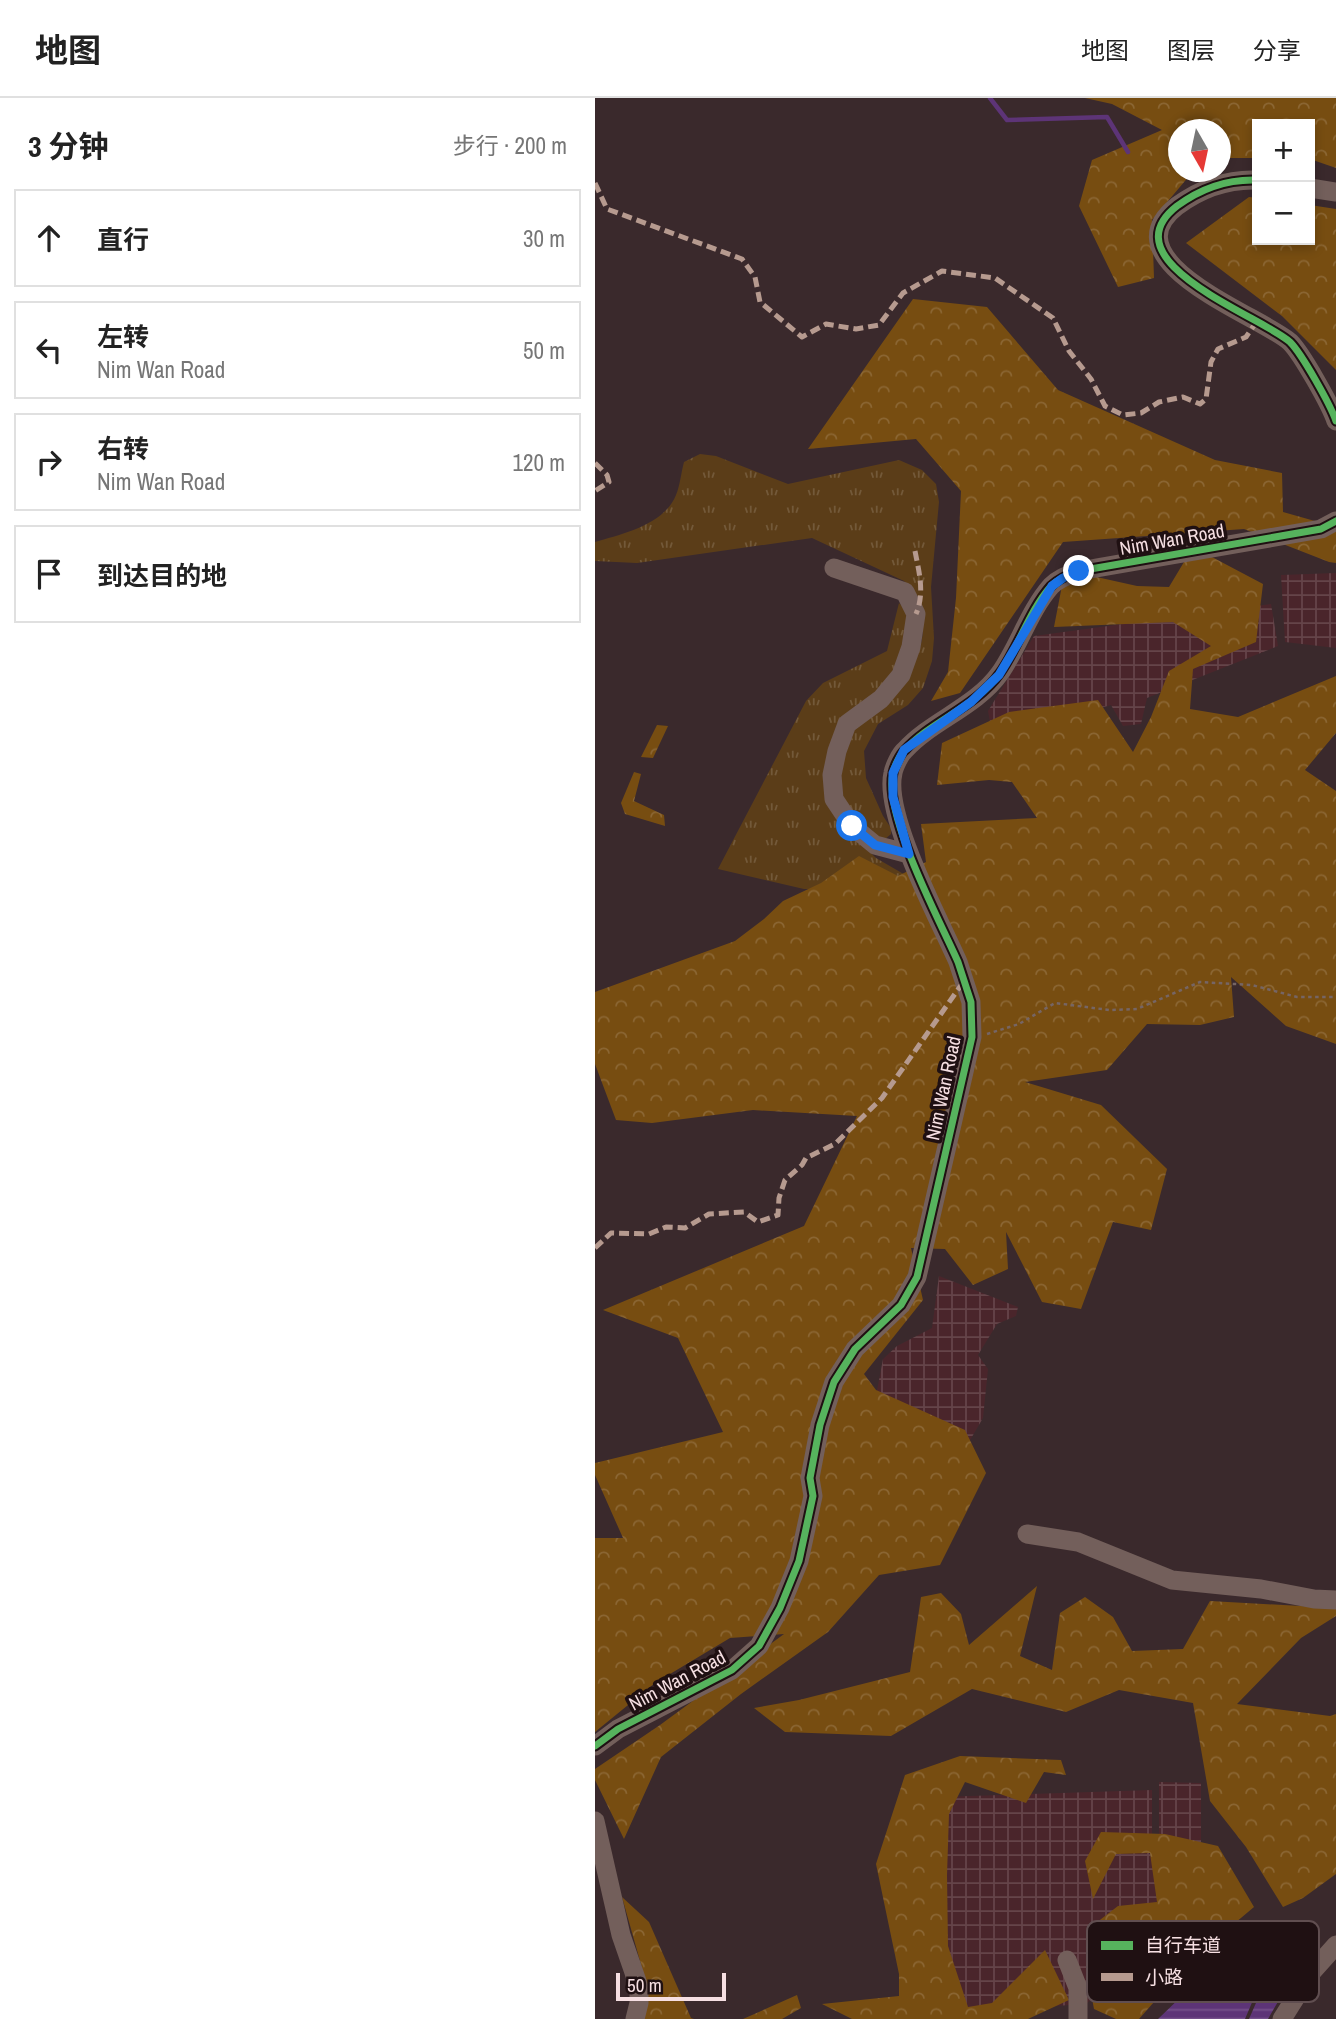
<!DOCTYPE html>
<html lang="zh">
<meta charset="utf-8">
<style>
:root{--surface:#fff;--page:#f2f2f2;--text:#222;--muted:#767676;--line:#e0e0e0}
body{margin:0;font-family:"Archivo Narrow","Noto Sans SC",sans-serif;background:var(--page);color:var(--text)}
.controls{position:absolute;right:21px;top:21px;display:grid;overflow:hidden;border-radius:0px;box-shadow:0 4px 10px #0003}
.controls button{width:63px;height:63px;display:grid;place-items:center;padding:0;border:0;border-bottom:2px solid var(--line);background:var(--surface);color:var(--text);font:35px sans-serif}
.compass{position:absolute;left:573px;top:21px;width:63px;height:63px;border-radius:50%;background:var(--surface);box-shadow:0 4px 10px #0003;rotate:171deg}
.scale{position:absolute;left:21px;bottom:18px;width:110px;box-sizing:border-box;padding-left:7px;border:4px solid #f6dfe2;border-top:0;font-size:19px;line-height:24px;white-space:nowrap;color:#f6dfe2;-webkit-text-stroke:5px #1f1012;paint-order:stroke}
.stop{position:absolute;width:21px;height:21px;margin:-16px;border:5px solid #1a73e8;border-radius:50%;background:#fff}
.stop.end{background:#1a73e8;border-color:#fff;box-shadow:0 2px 7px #0008}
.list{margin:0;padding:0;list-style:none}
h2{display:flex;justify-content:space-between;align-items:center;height:91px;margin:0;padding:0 28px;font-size:30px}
h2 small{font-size:23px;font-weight:400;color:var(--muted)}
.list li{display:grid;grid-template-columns:46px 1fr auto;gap:21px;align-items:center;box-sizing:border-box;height:98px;margin:0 14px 14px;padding:0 14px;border:2px solid var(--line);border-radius:0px}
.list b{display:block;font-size:26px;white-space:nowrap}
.list p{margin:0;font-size:23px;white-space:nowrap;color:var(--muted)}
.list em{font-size:23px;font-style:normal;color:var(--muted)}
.icon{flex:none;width:38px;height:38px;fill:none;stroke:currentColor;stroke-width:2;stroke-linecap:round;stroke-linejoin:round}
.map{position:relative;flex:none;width:741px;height:1921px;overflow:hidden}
header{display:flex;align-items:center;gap:42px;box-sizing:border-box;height:98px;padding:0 35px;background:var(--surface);border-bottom:2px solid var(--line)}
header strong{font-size:33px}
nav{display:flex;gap:38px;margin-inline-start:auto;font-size:24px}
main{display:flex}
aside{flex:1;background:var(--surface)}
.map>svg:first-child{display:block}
</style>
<header>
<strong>地图</strong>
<nav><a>地图</a><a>图层</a><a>分享</a></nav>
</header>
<main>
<aside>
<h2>3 分钟<small>步行 · 200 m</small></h2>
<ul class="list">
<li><svg class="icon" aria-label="ahead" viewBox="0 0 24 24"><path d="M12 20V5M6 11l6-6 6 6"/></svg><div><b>直行</b></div><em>30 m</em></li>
<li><svg class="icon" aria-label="left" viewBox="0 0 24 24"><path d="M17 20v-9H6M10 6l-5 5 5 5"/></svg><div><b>左转</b><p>Nim Wan Road</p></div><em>50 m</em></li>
<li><svg class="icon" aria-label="right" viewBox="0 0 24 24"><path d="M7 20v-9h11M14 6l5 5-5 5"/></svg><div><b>右转</b><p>Nim Wan Road</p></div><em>120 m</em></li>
<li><svg class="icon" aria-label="arrive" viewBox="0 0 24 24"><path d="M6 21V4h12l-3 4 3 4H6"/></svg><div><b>到达目的地</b></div></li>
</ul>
</aside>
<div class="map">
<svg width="741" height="1921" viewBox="0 0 741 1921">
<defs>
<pattern id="industrial-grid" width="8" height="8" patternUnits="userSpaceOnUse" patternTransform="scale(1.75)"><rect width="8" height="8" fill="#4a252b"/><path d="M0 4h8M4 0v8" fill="none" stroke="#654449"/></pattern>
<pattern id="grass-tufts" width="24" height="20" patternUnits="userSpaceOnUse" patternTransform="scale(1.75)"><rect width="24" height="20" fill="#5b3d18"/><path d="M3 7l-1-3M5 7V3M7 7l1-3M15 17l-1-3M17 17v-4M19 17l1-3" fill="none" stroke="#735939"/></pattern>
<pattern id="forest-crowns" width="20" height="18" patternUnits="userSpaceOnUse" patternTransform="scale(1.75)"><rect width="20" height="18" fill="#774d11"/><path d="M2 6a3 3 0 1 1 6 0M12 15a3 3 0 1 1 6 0" fill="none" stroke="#8b6633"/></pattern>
<pattern id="water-rules" width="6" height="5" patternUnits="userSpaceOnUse" patternTransform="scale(1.75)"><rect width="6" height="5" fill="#5d3477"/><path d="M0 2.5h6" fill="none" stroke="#75518a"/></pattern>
</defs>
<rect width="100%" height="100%" fill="#3a292c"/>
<!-- industrial -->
<path fill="url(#industrial-grid)" d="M741,475v75l-51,-6 -4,-67z
M676,506l7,42 -131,52 -6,26 -18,2 -12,-21 -48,14 -72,8 -3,-16 46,-75z
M344,1178l79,31 -2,9 -19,8 -19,31 10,14 -5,49 -17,29 -91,-46 8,-42 14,-13 35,-18z
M564,1684l42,1v62l-42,-3z
M557,1692v51l12,72 -34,51 -44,40 -127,8 -20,-59 -1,-156z"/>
<!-- grass -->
<path fill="url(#grass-tufts)" d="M105,356l16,2 72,28 111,-24 23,10 14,14 3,18 -8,85 3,51 -2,23 -9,27 -15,17 -30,19 -14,27 2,27 17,38 8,12v6l-7,6 -10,-1c-9,-11 -22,-21 -29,-33 -13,-23 -2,-61 12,-82 11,-18 35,-27 48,-43 4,-4 6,-10 8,-15 15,-31 14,-58 -9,-85l-92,-43 -175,25 -42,-2v-19c27,-8 69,-17 81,-47 4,-9 5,-22 8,-33z
M304,505l8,8 -5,48 -76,108 37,78 13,13 31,18 -64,13h-39l-86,-20 88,-168 17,-18 64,-32z"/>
<!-- forest -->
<path fill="url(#forest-crowns)" d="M490,0h251v70l-26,-9v-35h-53v34h-32l-4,2v-30h-42v42h18l-7,3 -38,45 2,58 -36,9 -39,-81 13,-46 70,-30 -50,-26z
M654,99l8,1v42h53v-35l26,4v161l-54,-54 -96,-73z
M318,201l74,8 71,83 157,70 67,13 1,39 53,15v36l-7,-1 -85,-33 -181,13 -103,151 -29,8 17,-29 8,-74 5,-107 -45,-52 -108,10z
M598,449l70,37 -7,58 -63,27 -3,40 48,8 98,-41v57l-31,37 31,21v253l-50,-18 -55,-49 3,40 -34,8 -53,-1 -40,46 -82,12 76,23 66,64 -16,61 -38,-8 -32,87 -39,-7 -36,-70 2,37 -35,16 -28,-36 -34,-1 12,52 -59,74 12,16 89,40 21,43 -46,92 -61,10 -51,57 -87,62 -80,63 -37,82 -29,-59v-11l65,-44 124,-91 -54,4 -75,45 -60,49v-194h28l-28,-63v-12l128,-31 -45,-94 -75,-28 201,-84 53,-110 -104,-6 -101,13 -36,-3 -21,-56v-72l140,-51 29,-22 19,-18 38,-18 38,-27 39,20 28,-14 -5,-38 116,-6 -25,-36 -23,-2 -52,5 5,-42 67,-31 89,-12 35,52 18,-35 18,-46 42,-25 -38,-24 -119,5 11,-57 72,16 32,1z
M62,627l11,1 -15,32 -12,-1z
M39,674l7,2 -7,27 30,14 1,11 -40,-12 -4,-11z
M442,1488l-17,70 32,14 8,-57 25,-16 28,20 19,34 51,-2 27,-48 126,7v8l-35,22 -64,66 93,12 6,-2v160l-33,24 -20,9 -37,-60 -36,-46 -17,-98 -74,-13 -53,22 -94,-23 -81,47 -106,-4 -31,-24 45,-8 111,-28 11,-75 20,-4 20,21 8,31z
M365,1658l101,4 5,15 -22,-3 -18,31 -61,-21 -16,32 -2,61 1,71 20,61 24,-4 53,-53 24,50 -41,19h-176l-30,-15 77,-8v-22l-23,-110 29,-89z
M506,1734l64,2 53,12 36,61 -63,53 -52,59h-23l-22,-10 -5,-27 33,-7 -2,-22 -24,-30 22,-17 39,-4 -7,-49 -34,1 -23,45 -8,-38z
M27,1799l27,25 42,96 3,1h-50l-2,-51z
M202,1897l4,13 -19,11h-39z"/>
<!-- water -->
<path fill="url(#water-rules)" d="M658,1842l20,13 -28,66h-87l52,-50z
M685,1850l15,24 -27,47h-19z"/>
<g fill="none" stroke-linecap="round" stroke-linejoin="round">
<!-- stream -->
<path stroke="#5d3477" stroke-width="4.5" d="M395,0l17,22 100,-3 21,35"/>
<!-- path -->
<path stroke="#766564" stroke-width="2.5" stroke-dasharray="3.5 3.5" stroke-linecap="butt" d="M392,936l32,-10 36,-21 54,7 28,-1 63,-27 52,3 45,12h39"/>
<!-- minor -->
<path stroke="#735f5b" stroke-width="19" d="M662,82c-29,-1 -57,9 -80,26 -72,56 86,111 113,136 12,12 40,62 46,79
M715,90l26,4
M239,470l71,24 11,22 -5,33 -10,28 -20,24 -34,25 -10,27 -5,24 2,24 18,27 23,19 34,9
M432,1436l51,8 94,38 89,9 53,10 22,1
M0,1648l23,-17 114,-59 27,-24 21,-38 19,-47 14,-65 -3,-18 10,-53 14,-43 21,-33 46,-44 16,-28 55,-240 -1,-35 -13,-40c-18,-41 -75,-147 -65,-189 1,-6 7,-19 12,-23 26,-29 71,-43 95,-77 19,-27 29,-62 51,-87 8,-8 18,-11 28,-15l242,-42 15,-8
M0,1723l26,114 18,52v16l-4,16
M472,1862l11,28v31
M687,1921l29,-46 25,-28"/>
<!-- quiet -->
<path stroke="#b69a8f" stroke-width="5" stroke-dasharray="10 5" stroke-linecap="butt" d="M0,85l12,26 135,50 13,18 5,25 42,35 24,-13 30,5 23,-4 24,-32 39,-22 53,7 58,40 16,33 22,28 14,27 18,9 18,-2 18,-11 24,-5 17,7 6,-5 5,-37 7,-13 28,-12 11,-16
M0,365l12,12 2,7 -14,9
M320,453c4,21 10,42 1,63
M0,1150l16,-15 38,1 17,-7 19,1 24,-14 35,-2 14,10 20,-7 1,-17 6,-18 17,-15 4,-7 29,-14 47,-46 82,-117"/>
<defs>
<path id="cycleway" d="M662,82c-29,-1 -57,9 -80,26 -72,56 86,111 113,136 12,12 40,62 46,79
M0,1648l23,-17 114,-59 27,-24 21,-38 19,-47 14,-65 -3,-18 10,-53 14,-43 21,-33 46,-44 16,-28 55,-240 -1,-35 -13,-40c-18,-41 -75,-147 -65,-189 1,-6 7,-19 12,-23 26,-29 71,-43 95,-77 19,-27 29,-62 51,-87 8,-8 18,-11 28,-15l242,-42 15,-8"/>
</defs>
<!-- cycleway casing -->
<use href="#cycleway" stroke="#1f1012" stroke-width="11"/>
<!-- cycleway -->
<use href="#cycleway" stroke="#56b35d" stroke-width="7"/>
</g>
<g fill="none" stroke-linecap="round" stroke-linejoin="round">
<!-- route -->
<path stroke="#1a73e8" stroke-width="9" d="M257,728l23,19 34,9 -16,-57v-24l11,-23 67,-48 28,-27 53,-89 11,-8 16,-7"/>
</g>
<g text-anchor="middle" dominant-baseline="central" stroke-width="7" stroke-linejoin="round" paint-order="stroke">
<!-- street labels -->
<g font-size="19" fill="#f6dfe2" stroke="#1f1012">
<text transform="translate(577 441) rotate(-10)">Nim Wan Road</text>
<text transform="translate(348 990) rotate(-78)">Nim Wan Road</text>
<text transform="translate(82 1582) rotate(-28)">Nim Wan Road</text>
</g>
</g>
<!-- legend -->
<rect x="492" y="1823" width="232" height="81" rx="10" fill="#1f1012" stroke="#604e50" stroke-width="2"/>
<rect x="506" y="1843" width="32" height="9" fill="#56b35d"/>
<rect x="506" y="1875" width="32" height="8" fill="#b69a8f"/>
<g font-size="19" fill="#f6dfe2">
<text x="550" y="1854">自行车道</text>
<text x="550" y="1886">小路</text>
</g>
</svg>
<div class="controls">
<button>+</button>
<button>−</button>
</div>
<svg class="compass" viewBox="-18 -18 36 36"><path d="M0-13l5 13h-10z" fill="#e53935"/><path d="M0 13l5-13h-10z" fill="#767676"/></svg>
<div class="scale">50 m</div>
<div class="stop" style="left:257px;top:728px"></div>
<div class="stop end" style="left:484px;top:473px"></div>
</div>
</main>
